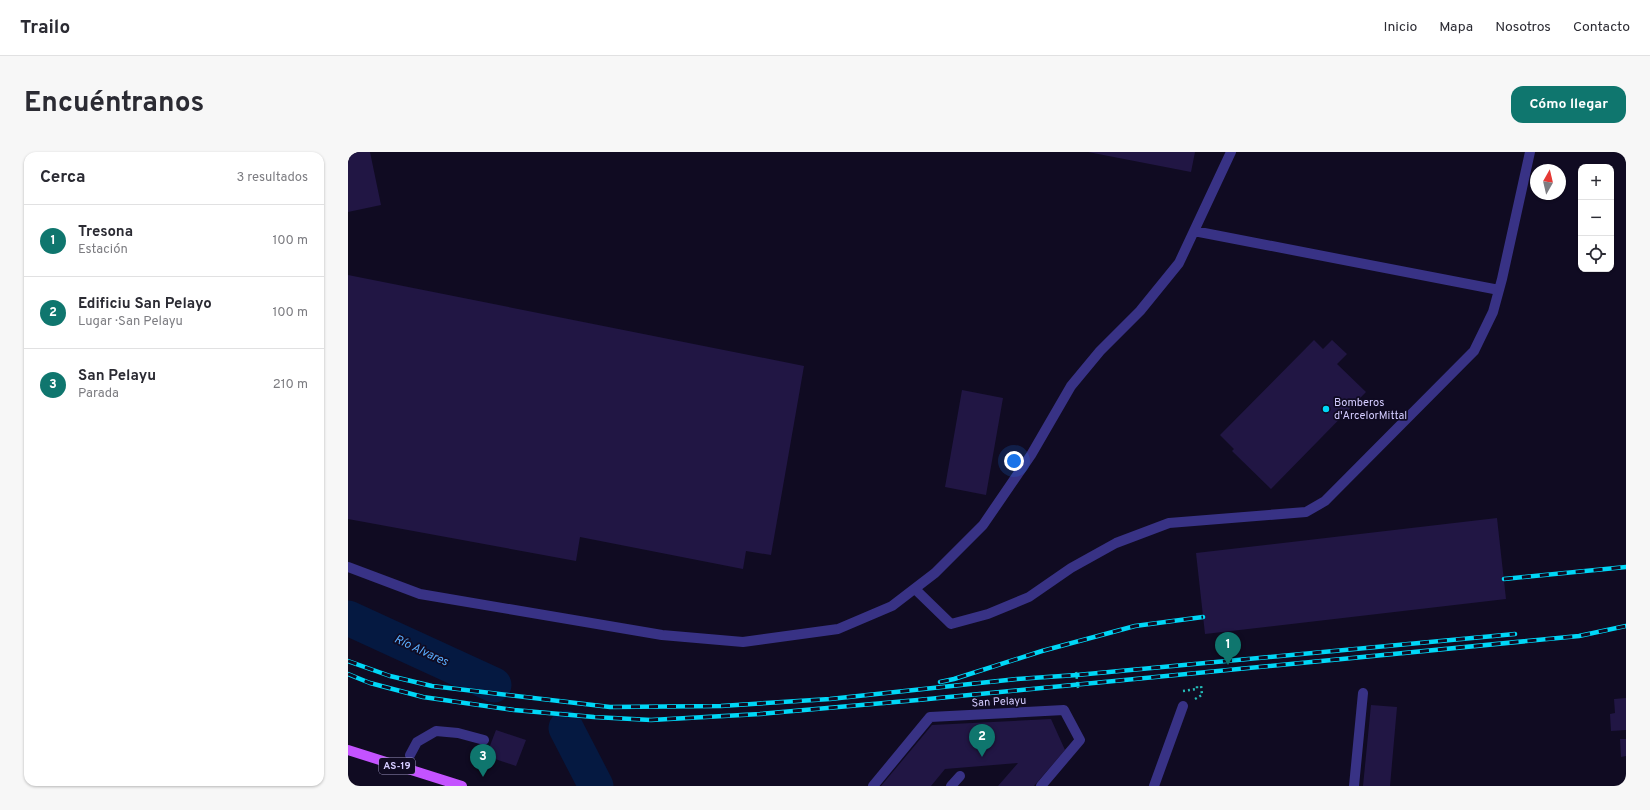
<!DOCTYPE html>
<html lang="es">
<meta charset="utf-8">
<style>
:root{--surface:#fff;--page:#f7f7f7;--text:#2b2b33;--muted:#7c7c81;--line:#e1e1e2;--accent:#0f766e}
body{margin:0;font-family:Overpass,sans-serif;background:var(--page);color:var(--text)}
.controls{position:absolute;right:12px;top:12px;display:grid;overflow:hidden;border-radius:8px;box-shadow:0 1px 3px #0004}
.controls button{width:36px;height:36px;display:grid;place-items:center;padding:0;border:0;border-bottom:1px solid var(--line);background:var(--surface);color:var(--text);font:20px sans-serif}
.compass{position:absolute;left:1182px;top:12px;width:36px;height:36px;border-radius:50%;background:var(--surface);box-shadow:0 1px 3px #0004;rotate:8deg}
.you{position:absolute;left:666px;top:309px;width:14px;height:14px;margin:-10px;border:3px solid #fff;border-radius:50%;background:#1a73e8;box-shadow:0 0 0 6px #1a73e833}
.badge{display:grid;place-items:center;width:26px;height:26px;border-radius:50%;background:var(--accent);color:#fff;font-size:13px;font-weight:700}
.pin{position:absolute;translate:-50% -33px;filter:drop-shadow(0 1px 2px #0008)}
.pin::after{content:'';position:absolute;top:21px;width:14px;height:12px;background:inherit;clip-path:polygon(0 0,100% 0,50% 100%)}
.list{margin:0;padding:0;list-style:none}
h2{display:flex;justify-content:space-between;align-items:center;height:52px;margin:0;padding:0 16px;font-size:17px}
h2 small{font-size:13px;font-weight:400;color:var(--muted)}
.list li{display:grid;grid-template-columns:26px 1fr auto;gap:12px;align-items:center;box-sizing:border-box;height:72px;padding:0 16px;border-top:1px solid var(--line)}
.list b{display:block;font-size:15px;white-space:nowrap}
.list p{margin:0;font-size:13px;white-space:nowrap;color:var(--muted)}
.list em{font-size:13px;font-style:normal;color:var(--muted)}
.icon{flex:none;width:22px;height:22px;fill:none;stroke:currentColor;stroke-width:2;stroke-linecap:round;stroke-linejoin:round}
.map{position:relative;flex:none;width:1278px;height:634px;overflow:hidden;border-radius:12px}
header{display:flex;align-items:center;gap:24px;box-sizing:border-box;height:56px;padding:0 20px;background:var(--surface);border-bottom:1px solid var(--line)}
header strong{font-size:19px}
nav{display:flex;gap:22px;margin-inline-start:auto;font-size:14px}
.intro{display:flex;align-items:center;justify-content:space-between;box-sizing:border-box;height:96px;padding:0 24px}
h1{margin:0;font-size:28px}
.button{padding:10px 18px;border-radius:12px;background:var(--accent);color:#fff;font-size:14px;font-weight:700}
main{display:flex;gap:24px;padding:0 24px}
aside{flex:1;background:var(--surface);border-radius:12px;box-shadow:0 1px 3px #0004}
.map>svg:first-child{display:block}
</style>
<header>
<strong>Trailo</strong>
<nav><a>Inicio</a><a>Mapa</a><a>Nosotros</a><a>Contacto</a></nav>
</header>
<div class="intro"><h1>Encuéntranos</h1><a class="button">Cómo llegar</a></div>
<main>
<aside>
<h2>Cerca<small>3 resultados</small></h2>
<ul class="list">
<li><span class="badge">1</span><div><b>Tresona</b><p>Estación</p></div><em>100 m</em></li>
<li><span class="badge">2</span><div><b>Edificiu San Pelayo</b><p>Lugar · San Pelayu</p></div><em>100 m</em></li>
<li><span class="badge">3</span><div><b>San Pelayu</b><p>Parada</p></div><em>210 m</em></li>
</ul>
</aside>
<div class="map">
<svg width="1278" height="634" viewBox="0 0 1278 634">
<rect width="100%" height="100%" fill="#100b22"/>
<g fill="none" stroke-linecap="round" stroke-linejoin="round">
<!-- river -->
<path stroke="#051941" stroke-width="35" d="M0,466l146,67
M218,576l30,58"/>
</g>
<!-- building -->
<path fill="#211644" d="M0,0h22l11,53 -33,7z
M740,0h107l-4,20z
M0,123l456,91 -33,189 -25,-4 -3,18 -163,-32 -4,24 -228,-42z
M966,188l9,9 9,-9 15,14 -10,10 29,28 -95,97 -39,-38 2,-2 -14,-14z
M614,238l41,8 -17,97 -41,-8z
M1149,366l9,81 -301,35 -9,-81z
M1278,546v32l-15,1 -1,-17 5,-1 -1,-14z
M1023,553l26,2 -7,79h-27z
M703,567l14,31 -31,36h-36l20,-23 -73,6 -14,17h-50l51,-61z
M148,578l30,10 -10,26 -30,-10z
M1272,587h6v17l-5,1z"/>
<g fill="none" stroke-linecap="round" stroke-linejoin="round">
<!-- path -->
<path stroke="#24bbb7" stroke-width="2.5" stroke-dasharray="2 3" stroke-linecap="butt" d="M728,520l2,16
M835,539l14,-2v-3
M847,547l7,-4 -1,-10"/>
<!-- minor -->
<path stroke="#383285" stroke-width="10" d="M846,79l305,59
M0,415l72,27 242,41 81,7 95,-13 54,-23 43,-33 48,-48 48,-70 40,-69 29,-35 40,-40 39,-48 52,-111
M567,437l36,35 37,-10 41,-17 42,-29 45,-25 53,-20 137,-11 19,-11 149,-150 19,-39 9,-33 28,-127
M62,603l7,-13 19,-11 22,2 26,7
M525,634l57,-69 134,-7 16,30 -39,46
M603,634l9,-10
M806,634l29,-80
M1006,634l9,-93"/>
<!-- major -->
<path stroke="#c453ff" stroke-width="10" d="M0,598l114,36"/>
<defs>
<path id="rail" d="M1156,427l122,-12
M0,509l42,15 42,10 178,21 111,-1 109,-7 187,-20 60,-4 438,-41
M0,522l22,9 53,14 91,13 80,7 57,3 109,-6 158,-14 661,-64 47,-10
M592,530l14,-3 88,-28 93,-25 68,-9"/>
</defs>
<!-- rail casing -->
<use href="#rail" stroke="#00d7f7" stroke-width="4.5"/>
<!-- rail -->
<use href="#rail" stroke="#100b22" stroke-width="3" stroke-dasharray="9" stroke-linecap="butt"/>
</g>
<!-- markers -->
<circle fill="#00d7f7" stroke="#100b22" stroke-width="1.5" cx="978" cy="257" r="4"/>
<g text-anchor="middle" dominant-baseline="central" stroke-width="3.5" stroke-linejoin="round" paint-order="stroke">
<!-- shield labels -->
<rect fill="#100b22" stroke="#9992bd" stroke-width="1" x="31" y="606" width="36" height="16" rx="3"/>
<g font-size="10" font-weight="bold" fill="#d4ccff">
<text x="49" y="614">AS-19</text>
</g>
<!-- poi labels -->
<g font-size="11" fill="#d4ccff" stroke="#100b22" text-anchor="start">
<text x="986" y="251">Bomberos<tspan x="986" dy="13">d'ArcelorMittal</tspan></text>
</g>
<!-- street labels -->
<g font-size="11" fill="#d4ccff" stroke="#100b22">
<text transform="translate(651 550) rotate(-3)">San Pelayu</text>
</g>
<!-- water labels -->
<g font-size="12" font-style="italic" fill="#5aaeff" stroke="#100b22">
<text transform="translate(73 499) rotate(25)">Río Alvares</text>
</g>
</g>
</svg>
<div class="controls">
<button>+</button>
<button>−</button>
<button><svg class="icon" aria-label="locate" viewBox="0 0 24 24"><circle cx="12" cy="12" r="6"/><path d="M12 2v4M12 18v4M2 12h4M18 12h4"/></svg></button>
</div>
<svg class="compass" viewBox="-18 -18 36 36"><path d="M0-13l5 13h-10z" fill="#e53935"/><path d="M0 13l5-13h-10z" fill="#7c7c81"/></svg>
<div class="you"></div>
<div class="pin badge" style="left:880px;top:513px">1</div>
<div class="pin badge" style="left:634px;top:605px">2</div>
<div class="pin badge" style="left:135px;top:625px">3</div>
</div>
</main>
